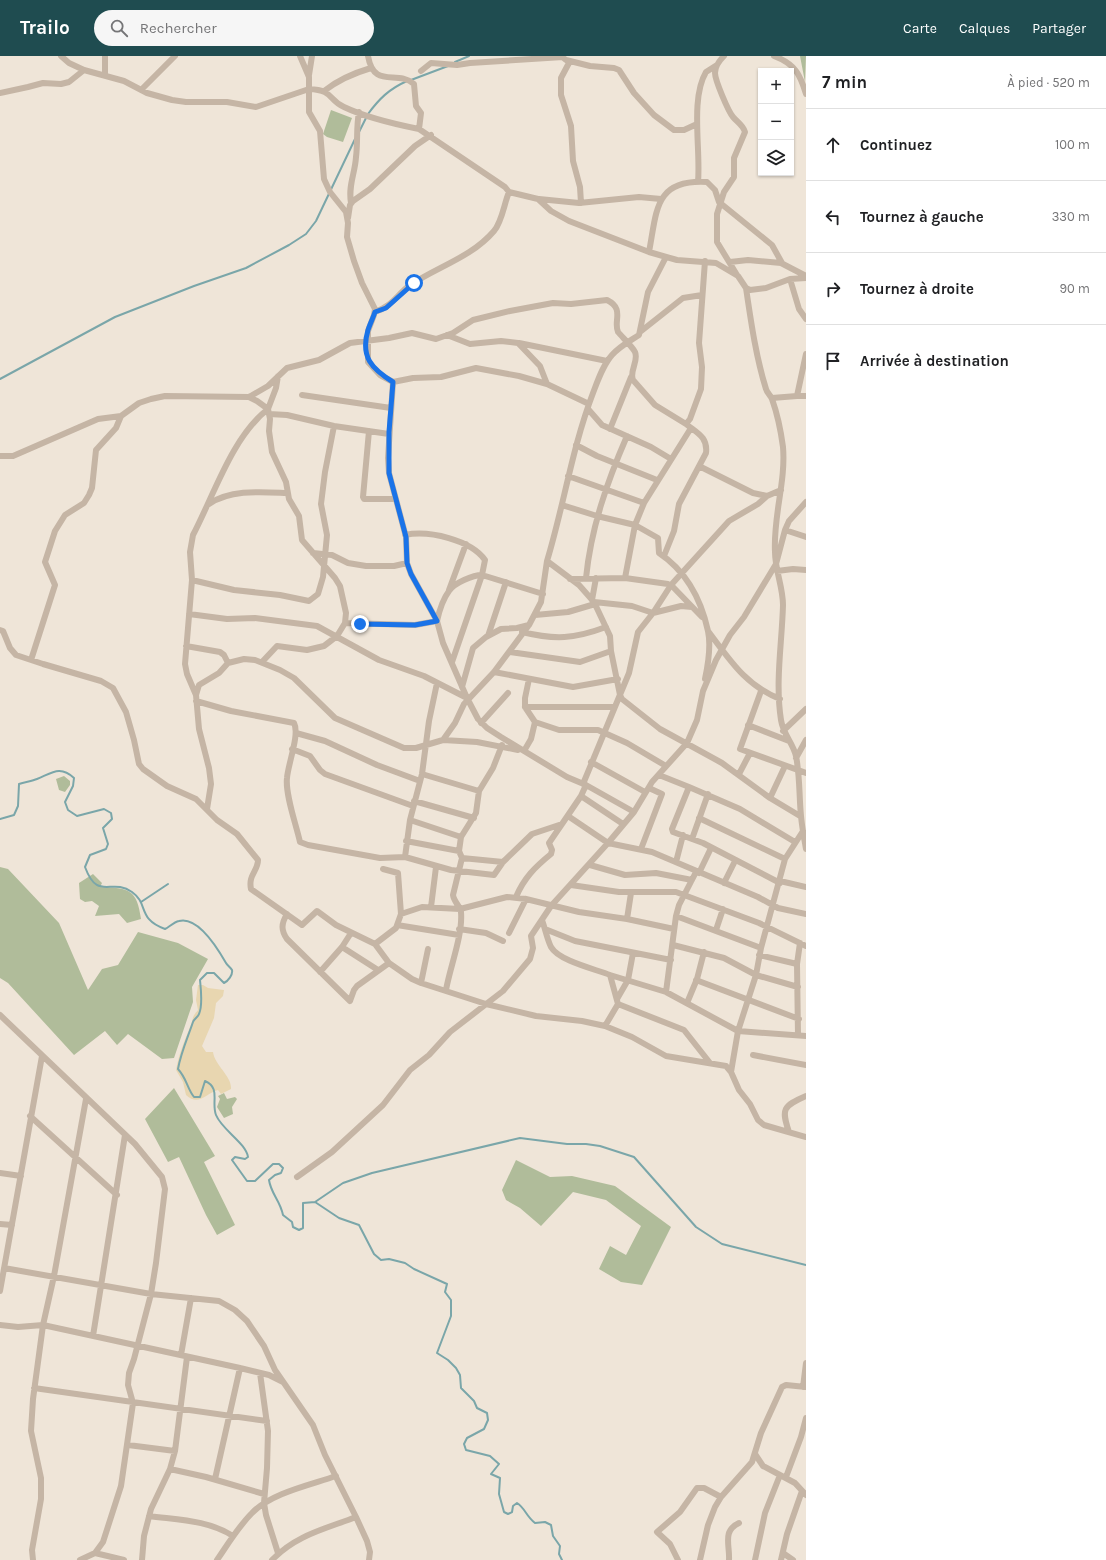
<!DOCTYPE html>
<html lang="fr">
<meta charset="utf-8">
<style>
:root{--surface:#fff;--page:#f6f6f6;--text:#202124;--muted:#757577;--line:#e0e0e0;--accent:#1f4c50}
body{margin:0;font-family:Karla,sans-serif;background:var(--page);color:var(--text)}
.controls{position:absolute;right:12px;top:12px;display:grid;overflow:hidden;border-radius:0px;box-shadow:0 1px 3px #0004}
.controls button{width:36px;height:36px;display:grid;place-items:center;padding:0;border:0;border-bottom:1px solid var(--line);background:var(--surface);color:var(--text);font:20px sans-serif}
.stop{position:absolute;width:12px;height:12px;margin:-9px;border:3px solid #1a73e8;border-radius:50%;background:#fff}
.stop.end{background:#1a73e8;border-color:#fff;box-shadow:0 1px 4px #0008}
.list{margin:0;padding:0;list-style:none}
h2{display:flex;justify-content:space-between;align-items:center;height:52px;margin:0;padding:0 16px;font-size:17px}
h2 small{font-size:13px;font-weight:400;color:var(--muted)}
.list li{display:grid;grid-template-columns:26px 1fr auto;gap:12px;align-items:center;box-sizing:border-box;height:72px;padding:0 16px;border-top:1px solid var(--line)}
.list b{display:block;font-size:15px;white-space:nowrap}
.list em{font-size:13px;font-style:normal;color:var(--muted)}
.icon{flex:none;width:22px;height:22px;fill:none;stroke:currentColor;stroke-width:2;stroke-linecap:round;stroke-linejoin:round}
.map{position:relative;flex:none;width:806px;height:1504px;overflow:hidden}
header{display:flex;align-items:center;gap:24px;box-sizing:border-box;height:56px;padding:0 20px;background:var(--accent);color:#fff}
header strong{font-size:19px}
nav{display:flex;gap:22px;margin-inline-start:auto;font-size:14px}
.search{width:280px;height:36px;background:var(--page);display:flex;align-items:center;gap:10px;box-sizing:border-box;padding:0 14px;border-radius:22px;color:var(--muted);font-size:15px}
main{display:flex}
aside{flex:1;background:var(--surface)}
.map>svg:first-child{display:block}
</style>
<header>
<strong>Trailo</strong>
<div class="search"><svg class="icon" aria-label="search" viewBox="0 0 24 24"><circle cx="10" cy="10" r="6"/><path d="M15 15l6 6"/></svg>Rechercher</div>
<nav><a>Carte</a><a>Calques</a><a>Partager</a></nav>
</header>
<main>
<div class="map">
<svg width="806" height="1504" viewBox="0 0 806 1504">
<rect width="100%" height="100%" fill="#efe5d8"/>
<!-- green -->
<path fill="#b0bc9a" d="M800,0h6l-1,26z
M331,54l21,8 -9,24 -16,-5 -4,-3z
M64,720l6,5v4l-5,7 -6,-2 -3,-11z
M0,811l8,2 51,54 29,67 14,-21 16,-4 20,-33 40,11 30,16 -16,28 1,15 -19,56 -12,1 -34,-25 -11,11 -12,-14 -31,24 -66,-72 -8,-5z
M93,818l9,9 -2,4c29,1 37,2 41,32l-14,4 -8,-9 -24,2 4,-10 -7,-5 -7,1 -5,-3 -1,-16z
M174,1032l41,68 -11,6 31,63 -18,10 -11,-20 -27,-58 -11,5 -23,-43z
M224,1037l3,6 8,-2 2,2 -5,8 1,7 -9,4 -7,-11 3,-8 -2,-3z
M516,1104l34,17 22,-1 43,10 56,41 -29,58 -21,-3 -22,-13 11,-23 16,9 15,-29 -35,-26 -33,-8 -32,34 -21,-18 -14,-8 -4,-10z"/>
<!-- sand -->
<path fill="#e8d6b0" d="M198,929h5l5,3 16,2 -1,6 -7,7 -2,15 -12,28 4,6h7c2,14 19,24 18,37l-10,5 -3,-4c-12,3 -19,17 -32,5l-3,-13 -7,-12c3,-16 8,-28 14,-43 4,-9 1,-9 8,-17l-2,-10z"/>
<g fill="none" stroke-linecap="round" stroke-linejoin="round">
<!-- stream -->
<path stroke="#7aa6a9" stroke-width="2" d="M455,6l14,-6
M411,24l37,-14
M368,58c11,-15 21,-25 39,-33
M359,76l7,-14
M0,323l115,-62 79,-31 52,-18 43,-23 17,-11 10,-13 39,-82
M0,763l14,-4 4,-9 1,-22c6,-2 13,-3 18,-5 15,-6 23,-14 37,-1l-1,8 -8,16 3,8 9,6 27,-7 7,4 1,6 -9,9 5,16 -2,5 -16,6 -5,12c13,35 26,10 47,25 17,12 5,27 33,37 4,-2 9,-7 14,-8 19,-5 39,28 47,42 1,2 5,5 6,7 1,5 -4,11 -8,13l-10,-10h-7l-7,7c1,10 3,25 -1,34 -1,3 -5,5 -6,8 -5,15 -12,30 -15,47 9,10 9,19 16,28h6l5,-16c16,7 6,21 11,34 6,15 30,28 32,42l-3,2 -10,-2 -3,3 15,21h8l18,-17h6l4,4 -2,5 -6,2 -6,5c2,14 11,20 14,35l9,7 1,5 6,3 4,-2v-25l12,-1 24,16 20,7 15,29 7,6 8,-1 16,4 9,6 33,15 -2,8 6,8v16l-14,37 11,7 8,8 4,7 1,13 13,13 3,7 10,5 1,7 -4,9 -17,9 -3,6 2,6 24,6 9,8 -8,10 9,4 -1,16 5,18 4,2 4,-2 1,-6 4,-3c8,5 9,13 18,20l10,-1 6,3 2,11 7,10 -1,8 3,6
M141,846l27,-18
M315,1146l28,-19 29,-10 148,-35 47,6h19l14,2 34,11 62,70 26,17 84,21"/>
<!-- street -->
<path stroke="#c5b5a5" stroke-width="6" d="M61,0l8,7 15,7 40,11 23,12 25,7 14,2h41l29,5 53,-18c25,1 19,11 35,18 23,11 50,17 75,22
M105,0v19
M300,0l9,21v35l11,19 4,48 6,13 16,20 2,11 -1,14 7,24 8,22 13,26 -1,6 -6,16v31l12,13 13,7 -5,76 1,15 17,64 1,26 4,11 26,47 6,22 24,55 11,21 9,9 14,9 66,40 19,8 48,27
M368,0c6,34 29,13 46,28l2,22 5,7 -2,16 86,58 4,5 29,7 13,12 18,10 80,31 28,8 39,3 22,13 8,12 4,2 16,-2 24,-9 16,-1
M561,0l5,4 24,6 24,2 5,2 15,23 20,22 20,15h10l13,-6
M724,0c-5,5 -9,10 -9,17 0,7 13,38 18,44 4,5 10,8 12,15l-11,26v19l-10,15 -7,22v28l20,33
M774,0c21,8 26,18 32,38
M570,5l-9,17v17l10,31 2,35 7,26 1,16
M421,15l10,-8 26,2 13,-2 93,-6
M309,19l3,-19
M141,34l34,-34
M324,35c14,-11 30,-18 47,-23
M0,37l28,-6 15,-4 18,1 8,-2 15,-12
M698,126c3,-31 -8,-83 8,-110l11,-7
M539,143l40,4 60,-6 22,2
M351,147c-3,-18 4,-29 5,-46 2,-15 0,-30 3,-45
M348,162l2,-13 3,-4 17,-12 45,-43 16,-11
M649,196c8,-41 5,-73 58,-70l8,8 4,12 53,43 10,18
M666,201l-18,35 -9,43c-9,6 -19,11 -27,20 -9,10 -14,25 -19,38 -21,55 -29,112 -46,168l32,24 15,17 16,34 1,15 9,44 2,4 38,30 62,34 48,35 30,18
M730,206l18,-2 33,3 25,13
M790,223l9,30 7,10
M746,232c5,34 10,69 20,101 1,4 5,7 6,10 5,14 9,33 11,48 3,35 -10,69 -8,105 0,18 8,35 8,53 -1,38 -8,77 -2,115 2,14 12,23 15,36 4,20 3,40 5,60 1,11 3,22 5,33
M375,256c17,-6 21,-16 34,-26 27,-19 62,-28 85,-55 8,-9 10,-27 15,-39
M640,276l43,-34 19,-3
M447,279l23,9 31,-3 17,2 22,23 7,18
M519,287l88,18
M393,326l20,-4 28,-1 35,-9 43,8 28,8 42,20
M302,339l89,13
M797,340h9
M772,342l25,-2 9,-42
M588,353l14,16 49,22 20,12
M269,358l18,1 47,11 55,8
M610,373l21,-52
M369,375l-6,66 1,2h32
M576,389l21,11 60,24
M0,400h13l85,-37 23,-3 18,-13 12,-4 14,-3 84,1 19,-11 19,-18 32,-8 31,-17 39,-5 23,-5 24,6 17,-6 20,-13 37,-9 43,-8 18,1 36,-4c18,9 6,21 11,32 4,5 14,14 17,20 4,9 -6,19 -2,28l22,25 31,19
M699,410l54,27 14,3 14,-6
M568,420l76,27 -9,22 -10,53
M644,447l47,-75
M209,448c22,-15 53,-12 78,-11
M562,449l35,11 38,9 23,13 1,15c27,18 42,46 49,78 3,14 0,34 -3,48
M785,474l21,7
M405,479c24,-5 66,5 80,25l-3,15 -30,87
M313,497l19,2 16,8 18,3h28l13,-3
M664,500l10,-25 5,-27 27,-51c2,-16 -9,-20 -20,-29l4,-5 11,-30 1,-22 -3,-24 6,-82
M777,515l16,-2 13,1
M586,522c5,-50 21,-96 41,-142
M570,523l55,-1 43,6 5,3 29,30
M192,524l42,10 46,5 29,6 9,-7 5,-17 4,-42 -6,-31 4,-32 9,-46
M449,534l17,-46
M592,544l4,-22
M594,546l38,4 21,7 28,-7 11,1
M189,558l38,5 28,-1 62,8 62,34 45,16 43,22
M535,559l33,-3 27,-8
M345,567l70,2 22,-4c2,-9 6,-22 12,-30 5,-8 24,-16 33,-16l61,19
M0,574l3,1 7,17 6,7 27,9 58,17 12,7 13,24 8,28 5,24 4,5 24,17 29,13 21,21 20,14 21,26c0,11 -10,15 -7,29l51,36 15,-14 19,14 39,19 14,19 23,16 9,4 65,21 50,12 46,5 23,5 27,11 34,19 60,10 5,6 8,18 11,14 8,16 6,5 42,12
M708,575c22,29 37,54 72,68
M522,576c33,8 52,7 84,-5
M488,580l18,-54
M186,590l34,6 4,3 4,8 -9,10 -20,12 -3,10 3,34 10,39 2,16 -4,25
M510,596l70,10 31,-11
M31,604l24,-75 -10,-23 10,-31 10,-16 19,-12 5,-8 3,-7 4,-38 20,-22 5,-12
M262,606l15,-16 30,4 17,-4 13,-10 8,-13 1,-10 -6,-27 -5,-8 -33,-38 -3,-24 -10,-17 -3,-17 -14,-30 -3,-21 1,-12 -2,-10 8,-21 2,-12
M228,607l16,-4 11,1 25,10 14,8 41,40 69,30h12l27,-8
M494,616l79,15 45,-8
M529,623l-4,19v9h89
M462,631l11,-39 13,-11 15,-8 16,-1 12,-3 12,-23 6,-41
M761,635l-21,58 66,24
M196,639l-9,-21 -2,-10 7,-84 -2,-28 3,-17c21,-40 39,-98 75,-126l-11,-8 -8,-4
M196,645l35,10 63,12c6,11 -6,41 -7,55 -2,16 9,46 13,64l8,3 72,13 25,-1 46,13 43,5 9,-13 29,-28 30,-10 19,-28 5,-11
M525,651l10,15 24,8h39l29,13 39,23
M481,667l27,-30
M748,669l41,16
M783,675l23,-22
M296,677l29,8 52,24 43,16
M292,693l18,7 10,14 5,4 88,32
M518,694l-41,-8 -34,-2 12,-17 9,-19 30,-32 35,-47
M524,695l7,-12 4,-17
M796,702l10,-18
M591,706l54,30
M422,718l57,17
M739,718l11,-21
M659,719l30,12 -17,42 1,3 30,11 77,40
M583,728l46,-111 9,-41 15,-19 18,-28 58,-64 29,-17 9,-8
M689,731l51,22 55,33
M581,740l42,28
M770,742l15,-32
M414,745l60,17
M568,760l40,27 44,9 106,45 20,11 28,6
M699,762l86,41
M410,764l51,17
M692,783l16,-45
M406,785l53,10 3,7 41,4
M641,793l21,-55 -13,-6
M459,795l2,-14 15,-24 3,-22 14,-23 9,-23
M405,801l5,-37 12,-46 7,-53 8,-38
M676,806l7,-27
M590,809l35,10 31,-2 36,7
M383,813l15,4 3,41
M699,817l12,-25
M780,825l26,6
M724,827l11,-22
M571,829l48,7h57l83,31 47,23
M516,841c8,-19 19,-30 35,-43l1,-4 -3,-7 13,-19
M431,851l5,-40
M287,858c-6,10 -6,16 0,25l63,62
M676,860l85,32
M627,863l4,-26
M542,864c3,8 5,19 9,27 8,14 44,22 59,28l8,29 -13,22
M397,869l62,10
M459,873l27,4 17,8
M545,873l30,12 96,19
M716,874l7,-21
M509,877l17,-34
M375,888l21,-16 5,-14 21,-7 38,2 47,-12 19,2 53,13 48,7 47,10
M673,889l51,13 32,17 42,12
M342,891l36,23
M759,899l38,9
M320,916l22,-25 9,-14
M610,919l56,17 72,39 68,5
M696,924l103,39
M421,927l7,-34
M446,934c4,-23 17,-55 15,-78 -1,-6 -7,-10 -8,-17l9,-37
M666,936l10,-76 3,-11 17,-33
M617,943l11,-19 5,-27
M350,945l4,-11 3,-4 32,-23
M687,947l10,-24 7,-27
M618,948l66,26 26,33
M0,959l135,129 27,33 3,12 -9,74 -5,31 -17,65 -5,14 -1,12 5,18 -12,83 -18,56 -8,11 -15,7
M798,979l-1,-71 3,-21
M753,999l53,10
M731,1016l7,-41 18,-56 5,-27 24,-89 18,-28
M30,1060l87,79
M789,1076c-8,-23 -6,-26 17,-36
M0,1117l21,3
M297,1121l35,-25 51,-47 27,-35 19,-15 21,-23 53,-41 27,-32 3,-11 -2,-12 20,-30 57,-63 26,-31 18,-30 35,-39 10,-23 6,-29 13,-31 14,-25 14,-18 32,-53 9,-34 4,-9 17,-19
M0,1168l12,1
M4,1212l147,26 68,7 16,9 12,11 17,25 11,24 38,55 12,30 31,62 11,24 3,11 -1,8
M0,1235l42,-235
M0,1269l18,2 25,-2 197,43 29,7 14,7
M93,1280l32,-201
M181,1299l10,-57
M260,1317l8,58 -1,37 -3,35 2,12 12,38
M803,1331l3,-24
M34,1332l233,33
M128,1389l47,6
M755,1398l8,12 32,17 11,12
M170,1413l36,8 58,17
M786,1421l15,-40 5,-19
M215,1423l25,-111
M149,1460c29,4 59,4 84,20
M95,1497l29,7
M783,1497l10,7
M33,1504l-1,-10 9,-51v-21l-10,-47 2,-32 10,-74 11,-49 32,-177
M142,1504l2,-24 7,-27 19,-40 5,-18 12,-94
M217,1504c11,-16 21,-33 35,-47 19,-20 58,-28 84,-37
M272,1504c24,-25 53,-31 84,-43
M678,1504l-8,-16 -13,-12 23,-20 17,-24h7l17,9
M700,1504l8,-35 7,-18 6,-10 31,-35 9,-29 21,-46 4,-2 20,2
M729,1504c1,-15 -7,-29 10,-37
M755,1504l10,-47 15,-38
M781,1504l6,-26 15,-43"/>
</g>
<g fill="none" stroke-linecap="round" stroke-linejoin="round">
<!-- route -->
<path stroke="#1a73e8" stroke-width="5" d="M360,568l55,1 22,-4 -26,-47 -4,-11 -1,-26 -17,-64v-41l4,-50c-21,-13 -33,-25 -25,-52 2,-6 5,-12 7,-18l11,-4 28,-25"/>
</g>
</svg>
<div class="controls">
<button>+</button>
<button>−</button>
<button><svg class="icon" aria-label="layers" viewBox="0 0 24 24"><path d="M12 4l9 5-9 5-9-5zM3 14l9 5 9-5"/></svg></button>
</div>
<div class="stop" style="left:414px;top:227px"></div>
<div class="stop end" style="left:360px;top:568px"></div>
</div>
<aside>
<h2>7 min<small>À pied · 520 m</small></h2>
<ul class="list">
<li><svg class="icon" aria-label="ahead" viewBox="0 0 24 24"><path d="M12 20V5M6 11l6-6 6 6"/></svg><div><b>Continuez</b></div><em>100 m</em></li>
<li><svg class="icon" aria-label="left" viewBox="0 0 24 24"><path d="M17 20v-9H6M10 6l-5 5 5 5"/></svg><div><b>Tournez à gauche</b></div><em>330 m</em></li>
<li><svg class="icon" aria-label="right" viewBox="0 0 24 24"><path d="M7 20v-9h11M14 6l5 5-5 5"/></svg><div><b>Tournez à droite</b></div><em>90 m</em></li>
<li><svg class="icon" aria-label="arrive" viewBox="0 0 24 24"><path d="M6 21V4h12l-3 4 3 4H6"/></svg><div><b>Arrivée à destination</b></div></li>
</ul>
</aside>
</main>
